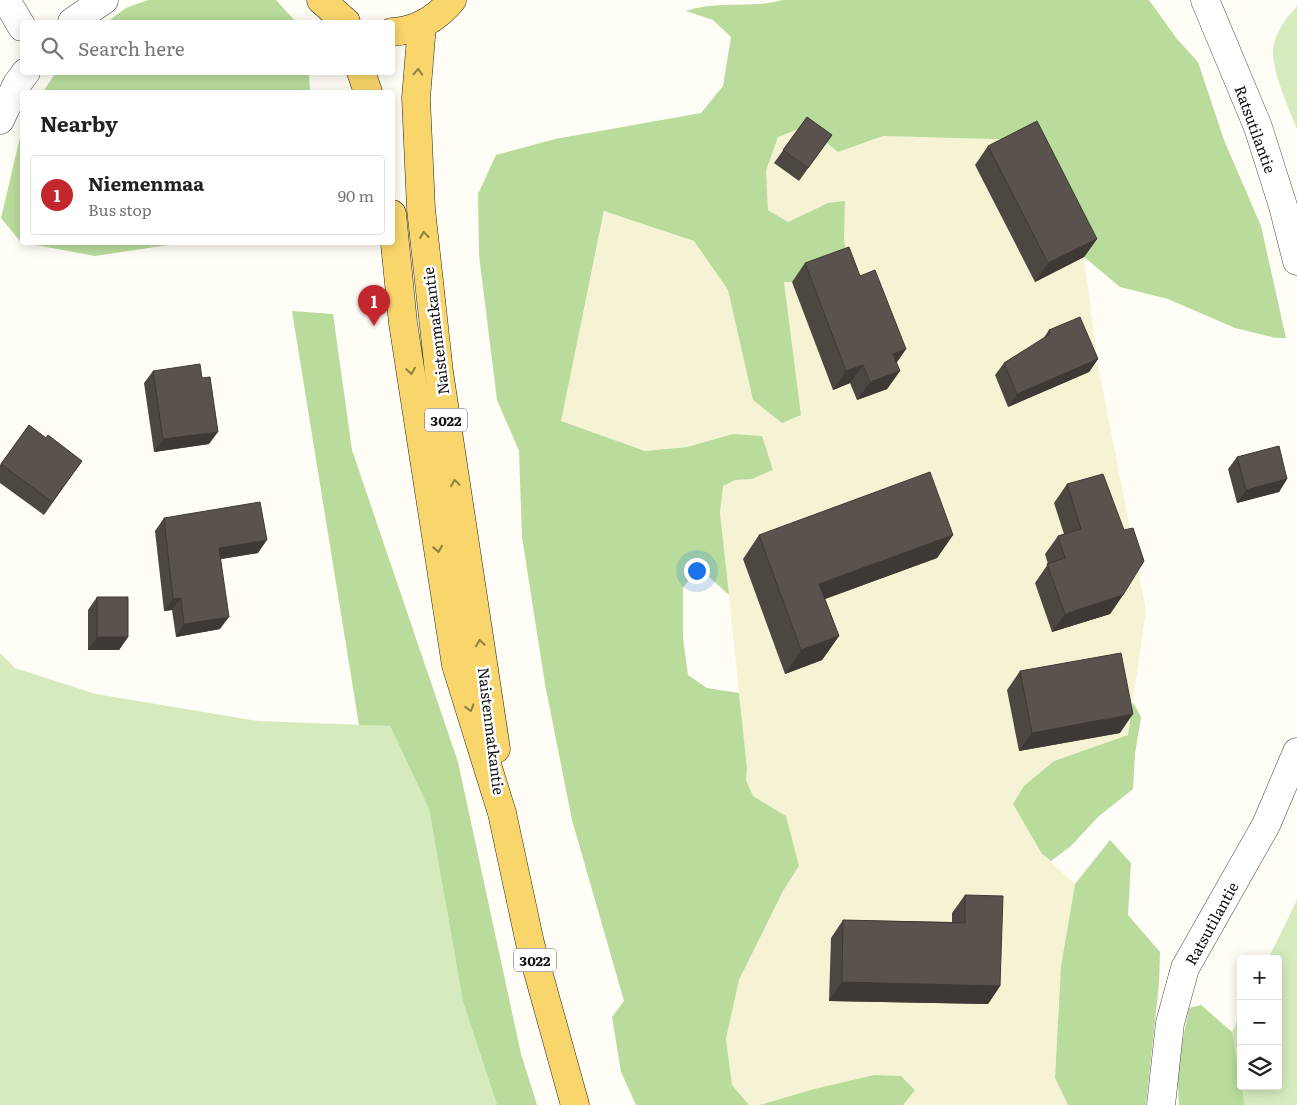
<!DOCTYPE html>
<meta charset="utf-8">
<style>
:root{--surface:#fff;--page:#f2f2f2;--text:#222;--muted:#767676;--line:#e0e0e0;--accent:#c4262e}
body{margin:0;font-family:Literata,serif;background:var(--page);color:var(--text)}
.controls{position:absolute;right:15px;bottom:15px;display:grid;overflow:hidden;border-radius:5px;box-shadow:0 2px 12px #0003}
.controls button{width:45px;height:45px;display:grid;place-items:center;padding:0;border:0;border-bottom:1px solid var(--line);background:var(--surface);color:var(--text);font:25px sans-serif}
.you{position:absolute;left:696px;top:570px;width:18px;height:18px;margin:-12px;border:4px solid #fff;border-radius:50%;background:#1a73e8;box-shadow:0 0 0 8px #1a73e833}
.badge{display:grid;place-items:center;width:32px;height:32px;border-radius:50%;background:var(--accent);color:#fff;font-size:16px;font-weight:700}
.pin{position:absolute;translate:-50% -41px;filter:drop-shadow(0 1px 2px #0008)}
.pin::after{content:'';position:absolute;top:26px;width:18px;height:15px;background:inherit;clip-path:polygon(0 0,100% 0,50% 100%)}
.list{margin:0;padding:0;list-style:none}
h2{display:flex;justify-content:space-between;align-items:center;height:65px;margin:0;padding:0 20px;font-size:21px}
h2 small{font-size:16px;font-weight:400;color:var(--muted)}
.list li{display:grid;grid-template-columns:32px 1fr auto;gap:15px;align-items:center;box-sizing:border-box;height:80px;margin:0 10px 10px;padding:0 10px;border:1px solid var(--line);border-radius:5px}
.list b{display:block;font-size:19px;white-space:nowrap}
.list p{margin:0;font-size:16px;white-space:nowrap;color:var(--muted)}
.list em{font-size:16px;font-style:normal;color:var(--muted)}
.icon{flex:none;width:28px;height:28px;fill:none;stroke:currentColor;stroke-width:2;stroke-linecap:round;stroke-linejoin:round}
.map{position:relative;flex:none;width:1297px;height:1105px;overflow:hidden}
.search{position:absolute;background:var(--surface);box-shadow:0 2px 12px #0003;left:20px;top:20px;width:375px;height:55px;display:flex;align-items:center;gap:12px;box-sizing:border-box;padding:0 18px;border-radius:5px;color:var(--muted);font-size:19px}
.panel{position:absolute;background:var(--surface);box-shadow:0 2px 12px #0003;left:20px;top:90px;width:375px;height:155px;border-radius:5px}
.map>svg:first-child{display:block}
</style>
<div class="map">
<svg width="1297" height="1105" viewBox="0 0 1297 1105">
<rect width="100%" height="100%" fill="#fffdf5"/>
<!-- farmland -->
<path fill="#f6f3d4" d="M798,129l29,14 11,9 45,-16 141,4 60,117 14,108 48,245 -18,125 -74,26 -12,93 33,30 -14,82 -6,112 13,27h-165l12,-15 -14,-14 -27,-1 -60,14 -55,16h-10l-17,-20 -6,-45 13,-60 44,-89 16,-25 -37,-63 -9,-7 -7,-16 1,-12 -27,-255 3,-27 12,-6 17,-1 21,-10 -40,-35 -46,13 -42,4 -85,-30 45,-210 89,30 34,49 25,110 48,15 -17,-133 63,-22 -3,-22 -16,-35 -40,19 -20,-12 -2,-39 12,-34z"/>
<!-- green -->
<path fill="#d5ebbd" d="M1297,6v123c-8,-20 -25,-57 -24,-79 1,-16 13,-32 24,-44z
M0,653l15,15 81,26 162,27 132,5 39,83 34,193 34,103h-497z
M1297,900v205h-52l-3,-19h36v-127h-10z
M1241,1014v66l-9,-48z"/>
<!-- forest -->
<path fill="#b9dc9c" d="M148,0h128l20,22h-189l19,-14z
M783,0h366l28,39 21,23 26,78 37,86 25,112h-10l-41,-10 -67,-29 -48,-12 -36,-30 -60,-117 -141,-4 -45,16 -11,-9 -28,-14 -21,8 -12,34 2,39 20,12 40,-19 17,-2 -1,37 3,23 -55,21h-8l17,133 -19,8 -29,-23 -25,-110 -34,-49 -90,-30 -43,210 84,30 42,-4 46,-13 29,2 11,34 -21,9 -17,1 -12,6 -3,27 9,82 -31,-28 -15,21v50l5,37 19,13 32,5 8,75 -1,12 7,16 33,20 13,50 -16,25 -44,89 -13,59 6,46 17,20h-113l-15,-33 -9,-55 12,-16 -52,-181 -27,-136 -23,-147 -3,-86 -22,-51 -18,-145 -1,-61 18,-39 59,-16 146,-26 22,-27 8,-49 -18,-17 -27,-9c31,-11 65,-2 97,-11z
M56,72l253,1 1,19h-267z
M22,129v113l-2,-1 -19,-23z
M25,243v-1l157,1 -87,13z
M292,311l41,3 19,136 106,312 63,292 16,51h-40l-34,-103 -34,-193 -39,-83 -31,-1z
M1133,702l8,15 -6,37 -2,35 -34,27 -28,30 -20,15 -9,-7 -29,-50 11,-18 30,-25 74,-26z
M1110,840l21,23 -3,52 32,37 -1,32 -13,121h-78l-13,-27 6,-112 14,-82z
M1201,1005l31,27 13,73h-66l-2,-35 12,-62z
M874,1075l27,1 14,14 -12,15h-144l55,-16z"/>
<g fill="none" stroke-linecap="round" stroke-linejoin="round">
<defs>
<path id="minor" d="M6,0l16,27
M1205,0l53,127 25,79 14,55
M72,22l32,-22
M0,120l17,-36 9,-12
M1161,1105l9,-82 15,-55 81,-143 31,-73"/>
<path id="major" d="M321,0l25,22
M422,25l-6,73 5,111 18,163 57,377
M392,32c24,-1 45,-14 60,-32
M361,72l7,20
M392,214l11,109 53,342 46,148 28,130 45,162"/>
</defs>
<!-- minor casing -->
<use href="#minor" stroke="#444" stroke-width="29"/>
<!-- major casing -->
<use href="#major" stroke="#222" stroke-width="29"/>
<!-- minor -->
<use href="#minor" stroke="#fff" stroke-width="28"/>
<!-- major -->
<use href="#major" stroke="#f9d66b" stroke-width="28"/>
</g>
<!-- wall -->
<path fill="#4d4742" d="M807,117l25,18 -33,46 -25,-18z
M988,146l109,93 -13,18 -49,25 -60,-117z
M805,263l101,86 -10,14 4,8 -13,18 -30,11 -7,-17 -17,7 -41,-108z
M1049,330l49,29 -9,13 -81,35 -13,-32 9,-12 39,-24z
M153,371l56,73 -55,8 -10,-69z
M29,425l17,13 36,23 -38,54 -44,-32v-18z
M1237,457l50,22 -8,13 -42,11 -9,-34z
M1067,484l56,111 -13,19 -58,18 -17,-49 13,-19 -3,-10 13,-18 6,-2 -10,-31z
M164,518l94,35 -38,6v70l-44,8 -4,-27 -8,1 -9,-80z
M759,535h194l-16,23 -112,41 14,37 -17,24 -37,14 -42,-115z
M97,597l31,40 -9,13h-31v-40z
M1020,671l100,62 -101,18 -12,-61z
M965,895l35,91 -12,18 -159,-3 2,-63 12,-18 109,2v-9z"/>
<!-- shaded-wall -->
<path fill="#3f3936" d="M1097,239l-13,18 -49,25 13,-19z
M906,349l-13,19v-14z
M1098,359l-9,13 -81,35 9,-13z
M863,365l-13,18 -17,7 13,-19z
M900,371l-13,18 -30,11 13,-18z
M218,432l-9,12 -55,8 9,-13z
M1287,479l-8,13 -42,11 9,-13z
M953,535l-16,23 -134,49 16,-23z
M267,540l-9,13 -48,8 9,-13z
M1123,595l-13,19 -58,18 13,-18z
M181,598l-9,12 -8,1 9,-12z
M229,617l-9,12 -44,8 8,-13z
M839,636l-17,24 -37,14 16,-24z
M97,637h31l-9,13h-31z
M1133,714l-13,19 -101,18 13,-18z
M842,982l158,4 -12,18 -159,-3z"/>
<!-- building -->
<path fill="#5a524d" stroke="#3f3936" d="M807,117l25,18 -24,33 -25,-18z
M1037,121l60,118 -49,24 -60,-117z
M849,247l11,29 15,-6 31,79 -13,5 7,17 -30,11 -7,-17 -17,6 -41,-108z
M1080,317l18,42 -81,35 -13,-31 46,-29 -1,-4z
M200,364l2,14 8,-1 8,55 -55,7 -10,-68z
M29,425l17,13 2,-3 34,26 -30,41 -51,-38z
M1279,446l8,33 -41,11 -9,-33z
M930,472l23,63 -134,49 20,52 -38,14 -42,-115z
M1103,474l21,56 9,-2 11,33 -21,34 -58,19 -18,-50 18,-6 -7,-22 23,-7 -14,-45z
M260,502l7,38 -48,8 10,69 -45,7 -3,-26 -8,1 -9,-81z
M97,597h31v40h-31z
M1121,653l12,61 -101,19 -12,-62z
M965,895l38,1 -3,90 -158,-4 1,-62 122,3z"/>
<!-- one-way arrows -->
<defs><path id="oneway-chevron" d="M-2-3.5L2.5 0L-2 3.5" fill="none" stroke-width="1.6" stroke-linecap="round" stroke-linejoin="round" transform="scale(1.25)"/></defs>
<g stroke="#917d42">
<use href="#oneway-chevron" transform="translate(418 72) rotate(-87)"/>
<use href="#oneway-chevron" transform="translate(424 235) rotate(-97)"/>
<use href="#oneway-chevron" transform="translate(411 371) rotate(81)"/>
<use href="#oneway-chevron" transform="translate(455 483) rotate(-98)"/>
<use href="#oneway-chevron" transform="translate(438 549) rotate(81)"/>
<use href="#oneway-chevron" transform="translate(480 643) rotate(-99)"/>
<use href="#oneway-chevron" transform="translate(470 708) rotate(73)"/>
</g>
<g text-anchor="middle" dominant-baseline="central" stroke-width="5" stroke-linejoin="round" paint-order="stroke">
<!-- shield labels -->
<g fill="#fff" stroke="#585858" stroke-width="1">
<rect x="425" y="408.5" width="42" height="23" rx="4"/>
<rect x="514" y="948.5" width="42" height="23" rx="4"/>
</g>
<g font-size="14" font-weight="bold" fill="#111">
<text x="446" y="420">3022</text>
<text x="535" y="960">3022</text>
</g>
<!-- street labels -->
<g font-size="15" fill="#111" stroke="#fff">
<text transform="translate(1256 129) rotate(70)">Ratsutilantie</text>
<text transform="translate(435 331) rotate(-97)">Naistenmatkantie</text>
<text transform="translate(492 731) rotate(83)">Naistenmatkantie</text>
<text transform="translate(1211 923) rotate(-61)">Ratsutilantie</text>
</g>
</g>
</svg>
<div class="controls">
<button>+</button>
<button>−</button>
<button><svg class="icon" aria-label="layers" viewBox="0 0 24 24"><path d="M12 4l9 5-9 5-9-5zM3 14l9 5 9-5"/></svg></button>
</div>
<div class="you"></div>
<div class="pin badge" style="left:374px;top:326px">1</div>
<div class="search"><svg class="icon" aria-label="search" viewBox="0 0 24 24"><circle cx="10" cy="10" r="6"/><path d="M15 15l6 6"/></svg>Search here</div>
<section class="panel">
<h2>Nearby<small></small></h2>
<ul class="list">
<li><span class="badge">1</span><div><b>Niemenmaa</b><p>Bus stop</p></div><em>90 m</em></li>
</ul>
</section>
</div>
